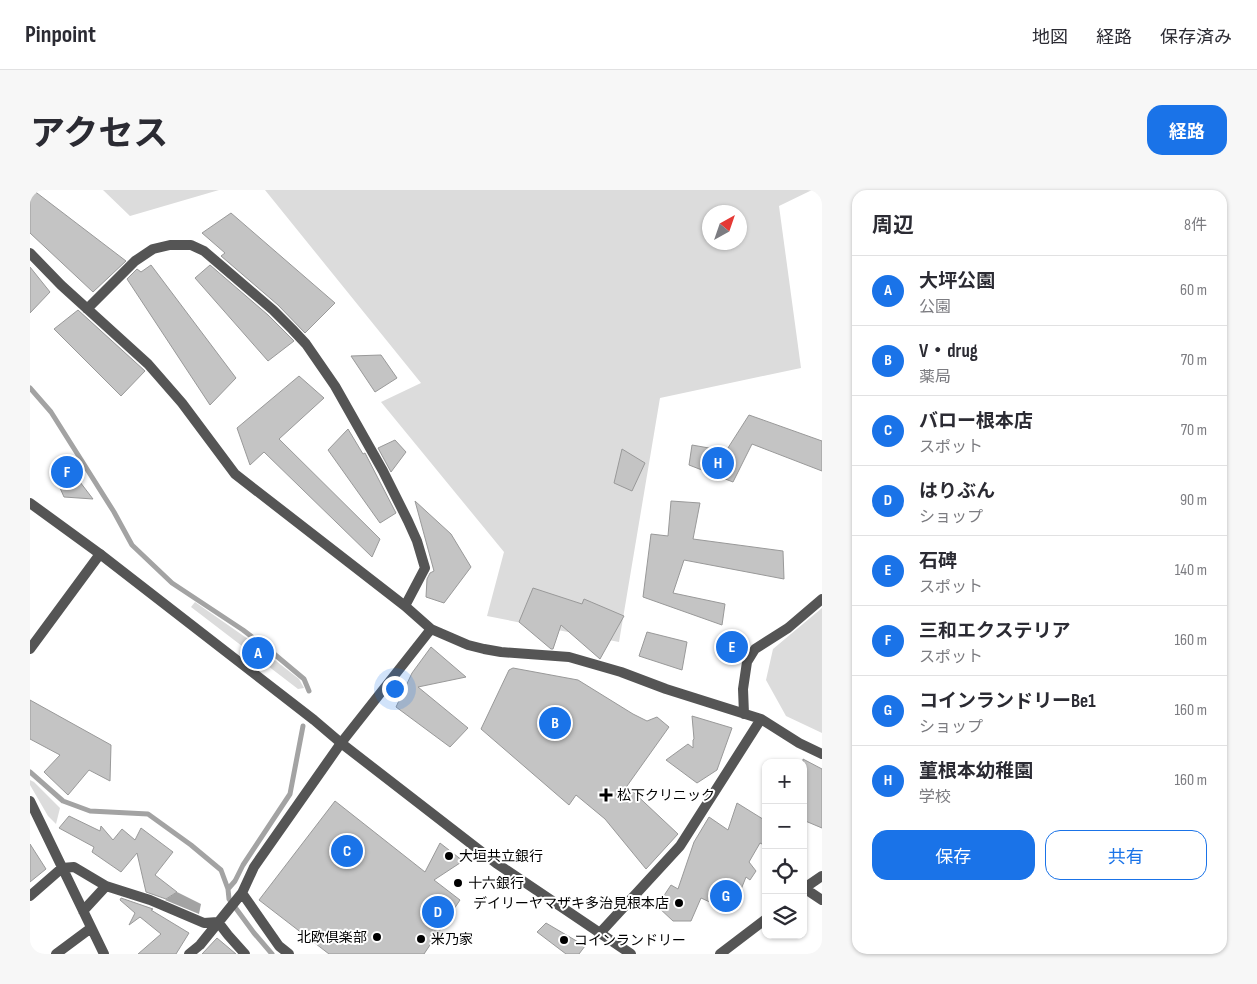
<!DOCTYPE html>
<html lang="ja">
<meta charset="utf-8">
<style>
:root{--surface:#fff;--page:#f7f7f7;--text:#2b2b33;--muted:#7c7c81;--line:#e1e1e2;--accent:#1a73e8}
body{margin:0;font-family:"Sofia Sans Condensed","Noto Sans JP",sans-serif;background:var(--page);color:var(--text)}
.controls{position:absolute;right:15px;bottom:15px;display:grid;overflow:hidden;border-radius:10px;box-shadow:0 1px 4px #0004}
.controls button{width:45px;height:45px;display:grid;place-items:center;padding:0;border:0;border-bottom:1px solid var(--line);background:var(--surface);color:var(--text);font:25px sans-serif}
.compass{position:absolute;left:672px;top:15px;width:45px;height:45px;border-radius:50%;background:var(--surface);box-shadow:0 1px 4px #0004;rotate:40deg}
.you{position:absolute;left:364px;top:498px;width:18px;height:18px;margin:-12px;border:4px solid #fff;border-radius:50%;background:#1a73e8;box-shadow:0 0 0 8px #1a73e833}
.badge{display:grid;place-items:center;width:32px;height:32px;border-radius:50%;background:var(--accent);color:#fff;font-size:16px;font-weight:700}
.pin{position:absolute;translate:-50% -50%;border:2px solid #fff;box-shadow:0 1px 5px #0006}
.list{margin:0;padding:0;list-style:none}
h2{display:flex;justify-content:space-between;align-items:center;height:65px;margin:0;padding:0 20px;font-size:21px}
h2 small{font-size:16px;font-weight:400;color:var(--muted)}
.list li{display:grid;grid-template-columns:32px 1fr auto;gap:15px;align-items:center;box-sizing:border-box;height:70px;padding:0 20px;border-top:1px solid var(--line)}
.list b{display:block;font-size:19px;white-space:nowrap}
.list p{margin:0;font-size:16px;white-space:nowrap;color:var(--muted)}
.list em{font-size:16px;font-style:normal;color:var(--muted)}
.actions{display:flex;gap:10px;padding:15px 20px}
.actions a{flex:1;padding:11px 0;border:1px solid var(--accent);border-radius:15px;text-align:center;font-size:18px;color:var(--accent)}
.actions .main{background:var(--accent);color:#fff}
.icon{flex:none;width:28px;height:28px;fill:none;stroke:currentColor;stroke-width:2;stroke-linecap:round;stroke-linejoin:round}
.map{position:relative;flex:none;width:792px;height:764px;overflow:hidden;border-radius:15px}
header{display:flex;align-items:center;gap:30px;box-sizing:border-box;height:70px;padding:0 25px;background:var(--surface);border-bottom:1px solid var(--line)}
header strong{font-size:24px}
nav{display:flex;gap:28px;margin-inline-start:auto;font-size:18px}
.intro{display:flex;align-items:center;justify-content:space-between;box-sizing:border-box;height:120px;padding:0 30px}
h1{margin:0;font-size:35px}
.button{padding:12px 22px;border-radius:15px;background:var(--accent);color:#fff;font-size:18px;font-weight:700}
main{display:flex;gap:30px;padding:0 30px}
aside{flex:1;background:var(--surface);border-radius:15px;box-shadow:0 1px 4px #0004}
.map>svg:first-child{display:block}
</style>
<header>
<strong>Pinpoint</strong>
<nav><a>地図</a><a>経路</a><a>保存済み</a></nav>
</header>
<div class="intro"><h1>アクセス</h1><a class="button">経路</a></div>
<main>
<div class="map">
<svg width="792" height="764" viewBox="0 0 792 764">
<rect width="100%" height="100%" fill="#fff"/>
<!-- green -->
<path fill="#dcdcdc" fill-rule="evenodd" d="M73,0h116l-89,26z
M235,0h547l-33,16 22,162 -141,30 -41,244 -132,-26 17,-64 -123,-150 40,-19zM680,22h30v30h-30z
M165,412l53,37 51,40 5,9 -6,1 -107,-82z
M792,418v125l-36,-17 -20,-36 7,-31z
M0,590l4,2 26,26 -4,16 -8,-8 -18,-31z"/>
<!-- water -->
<path fill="#a3a3a3" d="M147,702l24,12 -2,10 -34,-14z"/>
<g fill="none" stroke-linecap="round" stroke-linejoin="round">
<!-- stream -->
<path stroke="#a3a3a3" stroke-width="5" d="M0,198l21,24 63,100 18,33 40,38 71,47 30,23 31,26 5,12
M0,582l33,29 27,10 58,3 43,31 30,25 7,19
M242,764l-18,-21 -25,-34 -1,-10 7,-8 8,-16 47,-71 13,-68"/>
</g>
<!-- building -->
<path fill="#c4c4c4" stroke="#999" d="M0,0h3l93,71 -33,31 -63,-59z
M201,23l104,90 -30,30 -27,-28 -57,-49 4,-3 -23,-20z
M121,75l85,113 -26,27 -83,-126 10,-10 4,3z
M180,75l58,50 26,26 -26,20 -73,-83z
M0,77l20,25 -20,21z
M48,120l67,61 -24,25 -67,-67z
M351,165l16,23 -22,14 -24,-36z
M269,186l25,22 -45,41 101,100 -8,18 -108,-105 -14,13 -13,-37z
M719,225l73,26v30l-70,-27 -19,38 -44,-17 3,-20 34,6z
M318,239l15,25 2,-1 31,60 -16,10 -52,-73z
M365,250l11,12 -15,20 -13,-24z
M592,259l23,14 -13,28 -18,-8z
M37,275l26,34 -29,-2 -11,-25z
M385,311l36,33 20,33 -27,36 -18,-6 1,-18 3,-6 4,-2z
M641,311l29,2 -7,36 90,12 1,28 -100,-19 -11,33 52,11 -3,21 -79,-28 8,-63 17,2z
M503,398l49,16 2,-5 40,17 -24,43 -39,-34 -8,24h-2l-32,-27z
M617,442l40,10 -5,28 -43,-14z
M401,457l35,30 -48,10 50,41 -18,19 -54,-40 16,-34z
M483,478l65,12 55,34 14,7 10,-4 12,10 -47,66 7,-5 49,46 -32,35 -41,-50 -29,-24 -7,10 -88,-76 28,-59z
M0,510l81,45 -1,36 -21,-11 -21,25 -24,-23 16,-17 -30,-16z
M662,526l40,12 -15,42 -20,13 -31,-23 22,-16 5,4v-8l1,-1z
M773,569l19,10v59l-19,-8z
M305,611l90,71 15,-29 23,18 -29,19 26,20 -36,54h-95l-70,-54z
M707,613l29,18v25l-6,-3 -11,19 7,9 -6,9 -4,-3 -14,35 -31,-14 -10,23h-18l-16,-15 14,-21 7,4 16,-47 15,-25 19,13z
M39,626l31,15 1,-5 12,14 9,-11 13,11 6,-12 32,24 -18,23 22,17 -11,7 -20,-7 -9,-39 -16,19 -29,-20 2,-5 -35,-19z
M0,654l16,25 -16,13z
M91,708l32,11 -2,1 38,23 -13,21h-38l23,-20 -21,-17 -11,8 6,-12 -15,-13z
M516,733l39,23 -6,8h-13l-29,-22z
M187,748l19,16h-34z"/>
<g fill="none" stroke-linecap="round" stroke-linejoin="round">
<!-- minor -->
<path stroke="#555" stroke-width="10" d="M0,63l31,32 87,79 34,39 53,71 170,132 26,23 37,16 16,4 17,3 68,5 52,15 45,17 95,30 38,24 23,11
M57,119l48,-48 18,-12 17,-4h21l13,6 69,59 19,19 14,15 29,42 48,85 25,50 9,20 8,27 -20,38
M0,459l70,-95
M714,524l-1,-25 4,-27 8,-13 33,-21 34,-29
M0,611l74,153
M774,698l18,12
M773,699l19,-13
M212,703l37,53 10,8
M0,706l32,-28 12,-1 32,19 44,14 54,23 14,-1 10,13 17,19
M53,721l23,-25
M569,744l81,-88 81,-127
M26,764l35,-26
M159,764l11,-9 42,-52 12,-26 87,-124 90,-114
M690,764l46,-35"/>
<!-- tertiary -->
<path stroke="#555" stroke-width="10" d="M0,313l70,51 214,166 27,23 155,120 135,91"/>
</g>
<!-- markers -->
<g fill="#000" stroke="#fff" stroke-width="2">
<path d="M573.5 597.5h5v5h5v5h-5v5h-5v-5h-5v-5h5z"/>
<circle cx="419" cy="666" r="5"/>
<circle cx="428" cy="693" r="5"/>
<circle cx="649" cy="713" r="5"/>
<circle cx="347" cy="747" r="5"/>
<circle cx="391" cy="749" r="5"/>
<circle cx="534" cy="750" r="5"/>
</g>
<g text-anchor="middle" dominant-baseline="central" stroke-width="4" stroke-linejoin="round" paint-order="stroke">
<!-- poi labels -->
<g font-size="14" fill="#000" stroke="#fff" text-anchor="start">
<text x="587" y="605">松下クリニック</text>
<text x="429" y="666">大垣共立銀行</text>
<text x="438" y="693">十六銀行</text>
<text x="639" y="713" text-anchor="end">デイリーヤマザキ多治見根本店</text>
<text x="337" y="747" text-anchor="end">北欧倶楽部</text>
<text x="401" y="749">米乃家</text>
<text x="544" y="750">コインランドリー</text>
</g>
</g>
</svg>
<div class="controls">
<button>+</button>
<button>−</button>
<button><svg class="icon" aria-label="locate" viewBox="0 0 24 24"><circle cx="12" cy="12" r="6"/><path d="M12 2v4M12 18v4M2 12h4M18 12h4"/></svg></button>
<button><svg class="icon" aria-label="layers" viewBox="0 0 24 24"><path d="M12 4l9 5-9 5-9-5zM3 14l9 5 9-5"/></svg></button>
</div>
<svg class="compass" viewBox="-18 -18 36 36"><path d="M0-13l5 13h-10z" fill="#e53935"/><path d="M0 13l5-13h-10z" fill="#7c7c81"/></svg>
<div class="you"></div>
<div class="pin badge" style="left:228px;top:463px">A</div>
<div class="pin badge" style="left:525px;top:533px">B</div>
<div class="pin badge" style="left:317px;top:661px">C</div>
<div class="pin badge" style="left:408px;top:722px">D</div>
<div class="pin badge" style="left:702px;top:457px">E</div>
<div class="pin badge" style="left:37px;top:282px">F</div>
<div class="pin badge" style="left:696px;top:706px">G</div>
<div class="pin badge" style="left:688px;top:273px">H</div>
</div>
<aside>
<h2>周辺<small>8件</small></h2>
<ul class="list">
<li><span class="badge">A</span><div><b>大坪公園</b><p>公園</p></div><em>60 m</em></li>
<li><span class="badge">B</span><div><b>V・drug</b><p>薬局</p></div><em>70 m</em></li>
<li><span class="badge">C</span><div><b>バロー根本店</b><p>スポット</p></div><em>70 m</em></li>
<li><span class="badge">D</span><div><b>はりぶん</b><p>ショップ</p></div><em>90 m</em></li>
<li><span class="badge">E</span><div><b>石碑</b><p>スポット</p></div><em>140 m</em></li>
<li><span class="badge">F</span><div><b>三和エクステリア</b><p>スポット</p></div><em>160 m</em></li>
<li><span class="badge">G</span><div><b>コインランドリーBe1</b><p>ショップ</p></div><em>160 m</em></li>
<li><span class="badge">H</span><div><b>菫根本幼稚園</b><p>学校</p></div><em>160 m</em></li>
</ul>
<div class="actions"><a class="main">保存</a><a>共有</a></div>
</aside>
</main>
